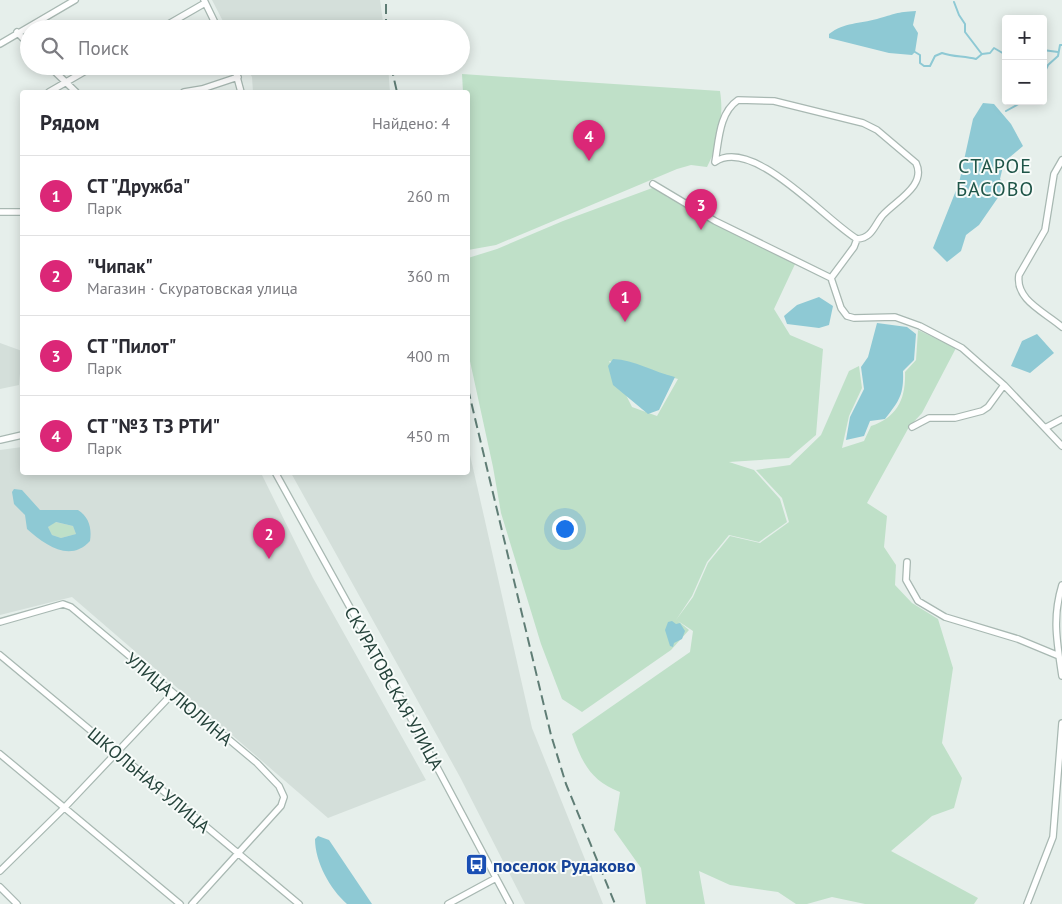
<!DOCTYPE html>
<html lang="ru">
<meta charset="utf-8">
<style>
:root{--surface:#fff;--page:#f2f2f3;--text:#2b2b33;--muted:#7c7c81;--line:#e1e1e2;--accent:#db2777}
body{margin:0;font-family:"PT Sans",sans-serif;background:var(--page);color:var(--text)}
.controls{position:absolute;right:15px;top:15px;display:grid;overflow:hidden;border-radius:5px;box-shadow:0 2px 12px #0003}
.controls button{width:45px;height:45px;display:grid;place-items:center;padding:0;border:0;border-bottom:1px solid var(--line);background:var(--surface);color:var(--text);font:25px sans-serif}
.you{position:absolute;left:564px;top:528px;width:18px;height:18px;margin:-12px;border:4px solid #fff;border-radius:50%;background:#1a73e8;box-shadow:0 0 0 8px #1a73e833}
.badge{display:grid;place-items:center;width:32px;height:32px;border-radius:50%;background:var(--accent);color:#fff;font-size:16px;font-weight:700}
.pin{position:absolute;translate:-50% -41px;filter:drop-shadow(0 1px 2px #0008)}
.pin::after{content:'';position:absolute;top:26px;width:18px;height:15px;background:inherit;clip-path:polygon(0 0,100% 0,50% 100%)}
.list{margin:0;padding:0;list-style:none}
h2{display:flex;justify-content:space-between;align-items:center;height:65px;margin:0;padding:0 20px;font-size:21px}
h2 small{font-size:16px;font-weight:400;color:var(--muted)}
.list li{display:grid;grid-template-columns:32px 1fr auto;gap:15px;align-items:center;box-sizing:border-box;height:80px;padding:0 20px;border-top:1px solid var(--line)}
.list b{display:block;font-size:19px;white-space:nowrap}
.list p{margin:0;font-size:16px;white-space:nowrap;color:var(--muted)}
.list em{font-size:16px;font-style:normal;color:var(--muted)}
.icon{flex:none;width:28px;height:28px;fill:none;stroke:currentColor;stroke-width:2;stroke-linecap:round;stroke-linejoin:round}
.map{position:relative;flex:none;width:1062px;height:904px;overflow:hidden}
.search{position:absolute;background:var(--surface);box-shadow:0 2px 12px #0003;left:20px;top:20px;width:450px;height:55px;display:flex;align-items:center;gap:12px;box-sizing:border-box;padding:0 18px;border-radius:28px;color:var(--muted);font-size:19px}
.panel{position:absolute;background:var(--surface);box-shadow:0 2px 12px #0003;left:20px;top:90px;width:450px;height:385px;border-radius:5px}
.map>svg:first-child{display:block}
</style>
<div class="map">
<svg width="1062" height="904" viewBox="0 0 1062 904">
<rect width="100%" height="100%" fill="#e6efeb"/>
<!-- built -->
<path fill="#d4dfda" d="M212,0h168l4,29h-157z
M246,66h142l2,26h-137l-1,-15z
M0,343l22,8 -3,34 -19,4z
M468,446l64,282 71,176h-78l-65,-127 -169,-304 177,-1z
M22,447v25l239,1 52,105 113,202 -98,38 -256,-221 -72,18v-165z"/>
<!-- green -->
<path fill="#bfe0c8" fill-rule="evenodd" d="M462,74l258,17c4,25 -1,54 -13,76l-16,-2 -14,4 -181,76 -28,5v-158h-5z
M655,187l12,10 129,65 -22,47 16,26 33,14 -7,86 -27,23 -60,4 25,8 26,29 7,23 -28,20 -30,-7 -22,27 -15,34 -16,24 17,-23 15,-34 22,-27 30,7 29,-21 -7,-24 -26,-28 34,-5 31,-30 28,-64 10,-5 3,22 -13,28 -7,32 22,-7 7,-15c26,-9 35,-27 34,-54l11,-12 2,-30 38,18 -34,65 -13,14 -42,76 20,13 -3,31 12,18 -1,20 17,18 26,16 15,49 -11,75 20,35 -8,30 -22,8 -41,35 87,47 -4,6h-109l-33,-7 -25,7h-11l-18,-12 -48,-7 -31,-14 6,33h-59l-5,-36 -27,-38 6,-38c-29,-11 -38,-29 -48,-58l118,-82 3,-21 -15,-10 11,9 -18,20 -89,62 -20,-13 -21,-55 -40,-131 -8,-46 -25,-115v-94l29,-9 66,-28zM609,361l69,18 -21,37 -25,-9z
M55,522l18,4 3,8 -15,4 -9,-3 -4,-8z"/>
<!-- water -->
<path fill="#8ec9d4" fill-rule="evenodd" d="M916,11l-3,14 5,8 -3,19 -3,3 -23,-2 -60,-15v-4c16,-12 30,-10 48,-15 18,-5 19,-7 39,-8z
M983,103l11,1 17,20 12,22 -19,16 -4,17 6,7 -27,39 -13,10 -5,16 -14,11 -14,-14 26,-65 14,-64z
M819,297l14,9 -4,19 -10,3 -32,-4 -3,-8 13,-11z
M877,323l30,4 9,7 -2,26 -11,11c1,24 -4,30 -18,48l-15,2 -6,15 -18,4 4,-23 14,-28 -3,-22 7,-10z
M1037,334l17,19 -24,20 -19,-7 11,-25z
M613,359c22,1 40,13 62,18l-16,33 -11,4 -35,-29 -5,-19z
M14,489l8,1 18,20h38c11,7 14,18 12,31 -20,22 -45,4 -63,-12l-2,-14 -11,-11 -2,-12zM56,522l17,4 3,8 -15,4 -9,-3 -4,-8z
M672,621l4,3 4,-1 5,8 -3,8 -8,4 -1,4 -3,-1 -5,-16 3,-8z
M318,836l11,4 43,64h-25c-17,-15 -32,-42 -32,-65z"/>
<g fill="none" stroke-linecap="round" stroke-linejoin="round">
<!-- stream -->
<path stroke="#8ec9d4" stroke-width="2" d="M954,2l5,13 6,9v8l16,21
M1043,50l15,2
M915,52l5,3v8l4,3h6l5,-10 7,-3c11,4 22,3 34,6l6,-5 8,-1 4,-5 12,7
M1043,76l5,-11 10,-9 2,-11h2
M1006,111l18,-10"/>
<defs>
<path id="minor" d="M204,0l14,29
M160,29l45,-26
M17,32l12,13
M0,44l75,-44
M49,66l27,26
M234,66l7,26
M49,92l45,-26
M184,92l18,-3 36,-12
M738,100l36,1 89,22 14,7 39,33c11,23 -21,38 -34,53 -8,10 -10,22 -25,23 -32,-19 -104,-103 -142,-77 4,-22 4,-49 23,-62z
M1062,160l-8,14 -9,56 -26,45c-4,25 26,37 43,52
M653,184l62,37 116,57
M0,212h22
M857,239l-3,8 -23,31 10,30 6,8 7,2 41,-1 25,9 42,22 42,37 58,61
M912,427l17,-9h26l27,-7 6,-4 16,-22
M1045,428l17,-9
M0,440l22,-5
M275,472l124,224 111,208
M907,562l-1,18 12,21 27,16 73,22 41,17
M1062,585c-10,33 -5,57 0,91
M0,622l63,-18 8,3 186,156 22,23 5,11 -3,9 -89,98
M0,655l299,249
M0,754l180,150
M0,871l65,-64 108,-114
M0,887l17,17
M448,904l48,-26
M1027,904l26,-67 9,-114"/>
</defs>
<!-- minor casing -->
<use href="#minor" stroke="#a8b8b2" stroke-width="8"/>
<!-- minor -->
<use href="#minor" stroke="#fff" stroke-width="5.5"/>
<!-- rail -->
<path stroke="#5f7d75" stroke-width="2" stroke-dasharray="10 5" stroke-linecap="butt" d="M386,29v-29
M391,66l6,26
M468,389l83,346 15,49 49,120"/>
</g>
<!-- icons -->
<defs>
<symbol id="bus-square" viewBox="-11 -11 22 22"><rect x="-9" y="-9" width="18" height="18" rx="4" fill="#1a4fb4" stroke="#f7fbf9"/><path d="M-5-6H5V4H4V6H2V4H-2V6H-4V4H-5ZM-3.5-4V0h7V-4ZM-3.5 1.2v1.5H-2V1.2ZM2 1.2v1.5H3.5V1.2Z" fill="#fff"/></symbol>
</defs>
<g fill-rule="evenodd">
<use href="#bus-square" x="464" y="852" width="25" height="25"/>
</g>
<g text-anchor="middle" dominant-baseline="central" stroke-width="4" stroke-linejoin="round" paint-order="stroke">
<!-- street labels -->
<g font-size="18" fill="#24423a" stroke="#f7fbf9">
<text transform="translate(394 688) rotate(61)">СКУРАТОВСКАЯ УЛИЦА</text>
<text transform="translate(179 699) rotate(40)">УЛИЦА ЛЮЛИНА</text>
<text transform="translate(149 780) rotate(40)">ШКОЛЬНАЯ УЛИЦА</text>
</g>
<!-- transit labels -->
<g font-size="18" font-weight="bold" fill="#164399" stroke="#f7fbf9" text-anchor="start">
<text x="493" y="865">поселок Рудаково</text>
</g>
<!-- quarter labels -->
<g font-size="20" letter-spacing="1" fill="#1f5548" stroke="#f7fbf9">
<text x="995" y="166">СТАРОЕ<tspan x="995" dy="23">БАСОВО</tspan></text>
</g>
</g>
</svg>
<div class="controls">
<button>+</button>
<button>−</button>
</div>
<div class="you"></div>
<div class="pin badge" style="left:625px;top:322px">1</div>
<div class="pin badge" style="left:269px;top:559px">2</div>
<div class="pin badge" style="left:701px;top:230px">3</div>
<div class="pin badge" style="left:589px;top:161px">4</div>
<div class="search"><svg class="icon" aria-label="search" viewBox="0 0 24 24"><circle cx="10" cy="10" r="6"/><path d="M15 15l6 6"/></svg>Поиск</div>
<section class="panel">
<h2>Рядом<small>Найдено: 4</small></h2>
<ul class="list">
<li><span class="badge">1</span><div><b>СТ &quot;Дружба&quot;</b><p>Парк</p></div><em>260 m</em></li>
<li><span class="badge">2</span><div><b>&quot;Чипак&quot;</b><p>Магазин · Скуратовская улица</p></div><em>360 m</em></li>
<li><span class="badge">3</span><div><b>СТ &quot;Пилот&quot;</b><p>Парк</p></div><em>400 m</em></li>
<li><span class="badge">4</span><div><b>СТ &quot;№3 ТЗ РТИ&quot;</b><p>Парк</p></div><em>450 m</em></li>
</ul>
</section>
</div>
